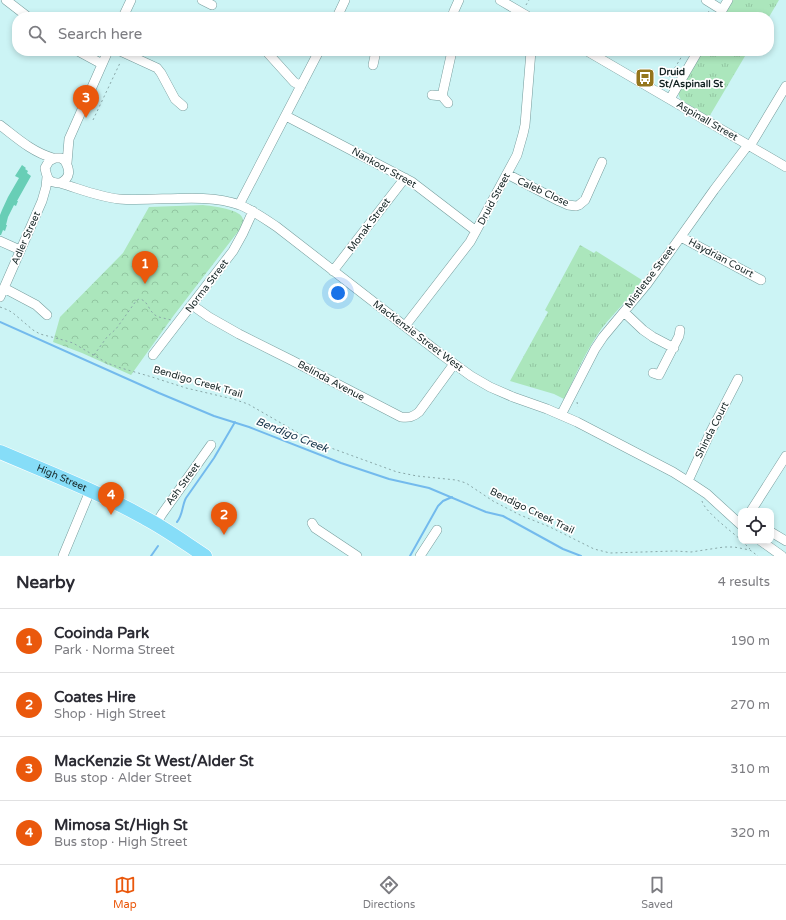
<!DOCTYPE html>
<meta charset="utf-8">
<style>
:root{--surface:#fff;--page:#f7f7f7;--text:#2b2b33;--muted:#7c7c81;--line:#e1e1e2;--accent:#ea580c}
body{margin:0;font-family:"Varela Round",sans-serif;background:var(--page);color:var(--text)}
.controls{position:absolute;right:12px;bottom:12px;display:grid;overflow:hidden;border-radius:8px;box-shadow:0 2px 6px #0003}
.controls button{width:36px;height:36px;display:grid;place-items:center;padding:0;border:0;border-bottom:1px solid var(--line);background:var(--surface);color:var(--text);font:20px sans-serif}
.you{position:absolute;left:338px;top:293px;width:14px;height:14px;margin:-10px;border:3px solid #fff;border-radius:50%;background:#1a73e8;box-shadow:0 0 0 6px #1a73e833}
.badge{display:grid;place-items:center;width:26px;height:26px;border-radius:50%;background:var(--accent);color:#fff;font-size:13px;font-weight:700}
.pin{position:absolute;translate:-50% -33px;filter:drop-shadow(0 1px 2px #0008)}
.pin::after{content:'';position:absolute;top:21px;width:14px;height:12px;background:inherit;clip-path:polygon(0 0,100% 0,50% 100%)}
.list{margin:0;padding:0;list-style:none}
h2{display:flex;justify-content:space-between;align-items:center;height:52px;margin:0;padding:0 16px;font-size:17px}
h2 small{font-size:13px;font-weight:400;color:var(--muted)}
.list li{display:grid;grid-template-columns:26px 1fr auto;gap:12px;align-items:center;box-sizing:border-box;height:64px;padding:0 16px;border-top:1px solid var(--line)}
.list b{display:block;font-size:15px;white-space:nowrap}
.list p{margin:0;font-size:13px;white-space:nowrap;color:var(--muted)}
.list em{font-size:13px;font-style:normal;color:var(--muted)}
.icon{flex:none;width:22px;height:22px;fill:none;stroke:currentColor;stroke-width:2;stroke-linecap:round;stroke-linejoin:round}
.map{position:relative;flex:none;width:786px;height:556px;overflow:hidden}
.search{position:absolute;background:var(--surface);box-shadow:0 2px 6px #0003;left:12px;right:12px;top:12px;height:44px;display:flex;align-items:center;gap:10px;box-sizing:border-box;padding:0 14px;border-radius:16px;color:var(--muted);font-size:15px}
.sheet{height:308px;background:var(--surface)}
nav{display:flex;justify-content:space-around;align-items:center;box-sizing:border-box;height:56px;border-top:1px solid var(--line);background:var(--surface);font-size:11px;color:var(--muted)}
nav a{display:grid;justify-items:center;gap:2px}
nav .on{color:var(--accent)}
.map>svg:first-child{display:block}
</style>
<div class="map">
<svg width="786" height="556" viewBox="0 0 786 556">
<defs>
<pattern id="grass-tufts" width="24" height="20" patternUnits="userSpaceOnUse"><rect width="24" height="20" fill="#abe6bc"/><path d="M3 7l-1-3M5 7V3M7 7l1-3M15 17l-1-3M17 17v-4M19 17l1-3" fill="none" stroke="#92c5a1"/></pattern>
<pattern id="park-crowns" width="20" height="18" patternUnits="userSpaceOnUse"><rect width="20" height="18" fill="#abe6bc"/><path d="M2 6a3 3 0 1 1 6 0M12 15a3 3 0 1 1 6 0" fill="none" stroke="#92c5a1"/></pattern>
</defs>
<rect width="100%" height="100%" fill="#ccf4f5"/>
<!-- grass -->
<path fill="url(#grass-tufts)" d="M732,0h47l-10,17h-47z
M702,51h46l-39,66 -28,-17 -2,-4v-6z
M580,245l14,8 2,-2 46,29c-12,18 -27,32 -40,48 -16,22 -26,47 -38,71l-10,-5 -44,-13 38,-69 -3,-2z"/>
<!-- park -->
<path fill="url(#park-crowns)" d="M203,205c8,1 40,4 40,15 0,3 -2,7 -3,9l-66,86 -43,60 -49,-22 -29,-11 7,-25 63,-64 26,-46z"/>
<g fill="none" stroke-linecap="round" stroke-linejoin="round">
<!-- stream -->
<path stroke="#73baed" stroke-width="2" d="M0,322l159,71 55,23 35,11 92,36 48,16 40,9 57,24 17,4 60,33 18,7
M177,522c6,-7 5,-17 9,-24l28,-40 21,-36
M151,556l7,-10
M410,556l28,-50 5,-5 9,-4"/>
</g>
<!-- building -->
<path fill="#68ceb6" d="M22,165l4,3 -1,1 3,2 -1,2 4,3 -14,25h1l-2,5 -2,-1 -6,12 -2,8h1l-2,6 -2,-1 -2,5h-1v-20l2,-5 6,-13 11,-19 -4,-2z"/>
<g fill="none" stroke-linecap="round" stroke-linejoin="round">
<defs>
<path id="minor" d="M6,0l22,17
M202,0l10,5
M500,0l29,17
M706,0l16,10
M123,17l8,-17
M337,17l8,-17
M452,17l2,-6 5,-11
M718,17l10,-17
M78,51l24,13
M120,51l37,17 4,5 14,26 8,7
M266,51l28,31 7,4
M587,51l199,116
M373,65l3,-14
M432,95l10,1 6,7
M442,96l10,-45
M670,99l28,-48
M286,116l126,66 64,49
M0,125c17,13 32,27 53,33
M750,146l36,-60
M55,158h6l4,3c5,9 6,17 -5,22 -12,0 -13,-5 -15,-15l4,-7z
M67,163l2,-24 39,-88
M507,174l52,27 9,4 8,1 3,-1 6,-5 17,-38
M60,183c20,6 39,14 59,16 38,3 86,-7 121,6 14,6 25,14 37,22l165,128 29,21 19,11 23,10 34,12 30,13 96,50 19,12 15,10 34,31
M239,205l80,-154
M681,237l80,43
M0,241l20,9
M333,271l72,-93
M4,288l32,17 11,10
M0,297l42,-96 4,-14 1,-10
M192,305l17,12 30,17 52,26 110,57c8,1 12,0 18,-5l35,-48
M624,312l19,18 10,7 21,11
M405,326l65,-84 6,-11 41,-76 6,-21 2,-9 6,-74
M153,355l80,-104 10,-18 10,-22
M653,373l6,2 20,-39 1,-6
M561,415l34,-66 8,-12 44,-53 67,-94 34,-45
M688,481l22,-48 28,-54
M751,511l35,-55
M312,523l3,5 42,28
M156,524l6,-10 49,-69
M771,532l15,9
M761,541l21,15
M63,556l27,-65
M420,556l17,-26"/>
<g id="highway">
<path id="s1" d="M0,452c49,21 99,40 145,66 21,11 40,25 60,38"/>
</g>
</defs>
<!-- minor casing -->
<use href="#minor" stroke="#769c9c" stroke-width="10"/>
<!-- highway casing -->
<use href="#highway" stroke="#fff" stroke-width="15"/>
<!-- path -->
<path stroke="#89a7a8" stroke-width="1" stroke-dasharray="2 3" stroke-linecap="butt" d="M526,5l3,-5
M705,17l4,-6
M667,81l18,-30
M93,120l27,-57
M0,307l8,3 5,3 20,17 7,4 23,6 10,3 34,20 14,5 31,9 34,11 47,11 15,5 52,30 31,14 66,24 20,4 39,4 10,3 27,18 27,14 30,12 44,22 16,4 65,-2 16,1 33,-5h10l16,3 8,6
M94,355l13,-18 9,-8 20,-28 3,-2c9,1 9,11 16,16 4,3 10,3 16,5
M577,402l1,5
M702,501c3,11 29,30 39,39
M742,541l8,8"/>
<!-- minor -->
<use href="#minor" stroke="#fff" stroke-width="9"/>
<!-- highway -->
<use href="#highway" stroke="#86ddf8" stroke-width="14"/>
</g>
<!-- icons -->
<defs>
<symbol id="bus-square" viewBox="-11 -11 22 22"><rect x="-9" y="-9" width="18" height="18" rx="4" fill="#94751c" stroke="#fff"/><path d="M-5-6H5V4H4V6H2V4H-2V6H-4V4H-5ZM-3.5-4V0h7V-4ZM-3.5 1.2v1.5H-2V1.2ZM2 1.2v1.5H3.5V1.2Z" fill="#fff"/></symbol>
</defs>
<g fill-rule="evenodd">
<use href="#bus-square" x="634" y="67" width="22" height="22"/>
</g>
<g text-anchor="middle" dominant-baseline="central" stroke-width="3.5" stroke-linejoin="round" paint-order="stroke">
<!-- poi labels -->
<g font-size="10" font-weight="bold" fill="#152424" stroke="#fff" text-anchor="start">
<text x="659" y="72">Druid<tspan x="659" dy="12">St/Aspinall St</tspan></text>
</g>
<!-- street labels -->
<g font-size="10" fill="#152424" stroke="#fff">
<text transform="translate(707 121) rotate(30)">Aspinall Street</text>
<text transform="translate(384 168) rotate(29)">Nankoor Street</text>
<text transform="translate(543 192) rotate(25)">Caleb Close</text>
<text transform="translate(494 199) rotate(-62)">Druid Street</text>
<text transform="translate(369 225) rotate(-53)">Monak Street</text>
<text transform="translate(26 238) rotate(-66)">Adler Street</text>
<text transform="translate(721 258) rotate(28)">Haydrian Court</text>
<text transform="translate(650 277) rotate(-53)">Mistletoe Street</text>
<text transform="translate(207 286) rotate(-53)">Norma Street</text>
<text transform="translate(418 336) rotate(37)">MacKenzie Street West</text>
<text transform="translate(331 381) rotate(28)">Belinda Avenue</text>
<text transform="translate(198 382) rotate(16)">Bendigo Creek Trail</text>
<text transform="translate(712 430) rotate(-63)">Shinda Court</text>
<text stroke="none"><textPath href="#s1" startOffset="67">High Street</textPath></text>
<text transform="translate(183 484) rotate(-54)">Ash Street</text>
<text transform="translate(532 511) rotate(26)">Bendigo Creek Trail</text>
</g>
<!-- water labels -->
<g font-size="11" font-style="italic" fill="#17364c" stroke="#fff">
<text transform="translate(292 435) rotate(22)">Bendigo Creek</text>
</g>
</g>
</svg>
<div class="controls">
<button><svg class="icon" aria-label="locate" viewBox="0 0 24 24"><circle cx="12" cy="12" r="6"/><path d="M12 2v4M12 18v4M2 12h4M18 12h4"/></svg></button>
</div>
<div class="you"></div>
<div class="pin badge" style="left:145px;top:284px">1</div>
<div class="pin badge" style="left:224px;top:535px">2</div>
<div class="pin badge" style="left:86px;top:118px">3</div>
<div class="pin badge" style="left:111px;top:515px">4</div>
<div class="search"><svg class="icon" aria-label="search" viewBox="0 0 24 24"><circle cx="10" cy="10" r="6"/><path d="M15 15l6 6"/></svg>Search here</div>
</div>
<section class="sheet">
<h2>Nearby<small>4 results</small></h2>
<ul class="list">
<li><span class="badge">1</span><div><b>Cooinda Park</b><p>Park · Norma Street</p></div><em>190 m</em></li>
<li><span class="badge">2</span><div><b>Coates Hire</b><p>Shop · High Street</p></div><em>270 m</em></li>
<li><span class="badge">3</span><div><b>MacKenzie St West/Alder St</b><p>Bus stop · Alder Street</p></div><em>310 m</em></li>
<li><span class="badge">4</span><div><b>Mimosa St/High St</b><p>Bus stop · High Street</p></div><em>320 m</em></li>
</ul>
</section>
<nav>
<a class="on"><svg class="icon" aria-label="map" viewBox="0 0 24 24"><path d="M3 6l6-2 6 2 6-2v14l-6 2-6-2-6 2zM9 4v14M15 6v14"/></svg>Map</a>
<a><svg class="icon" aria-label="directions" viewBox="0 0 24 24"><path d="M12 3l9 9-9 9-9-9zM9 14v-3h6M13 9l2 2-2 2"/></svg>Directions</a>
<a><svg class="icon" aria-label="saved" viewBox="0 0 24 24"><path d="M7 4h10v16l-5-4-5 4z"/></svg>Saved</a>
</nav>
